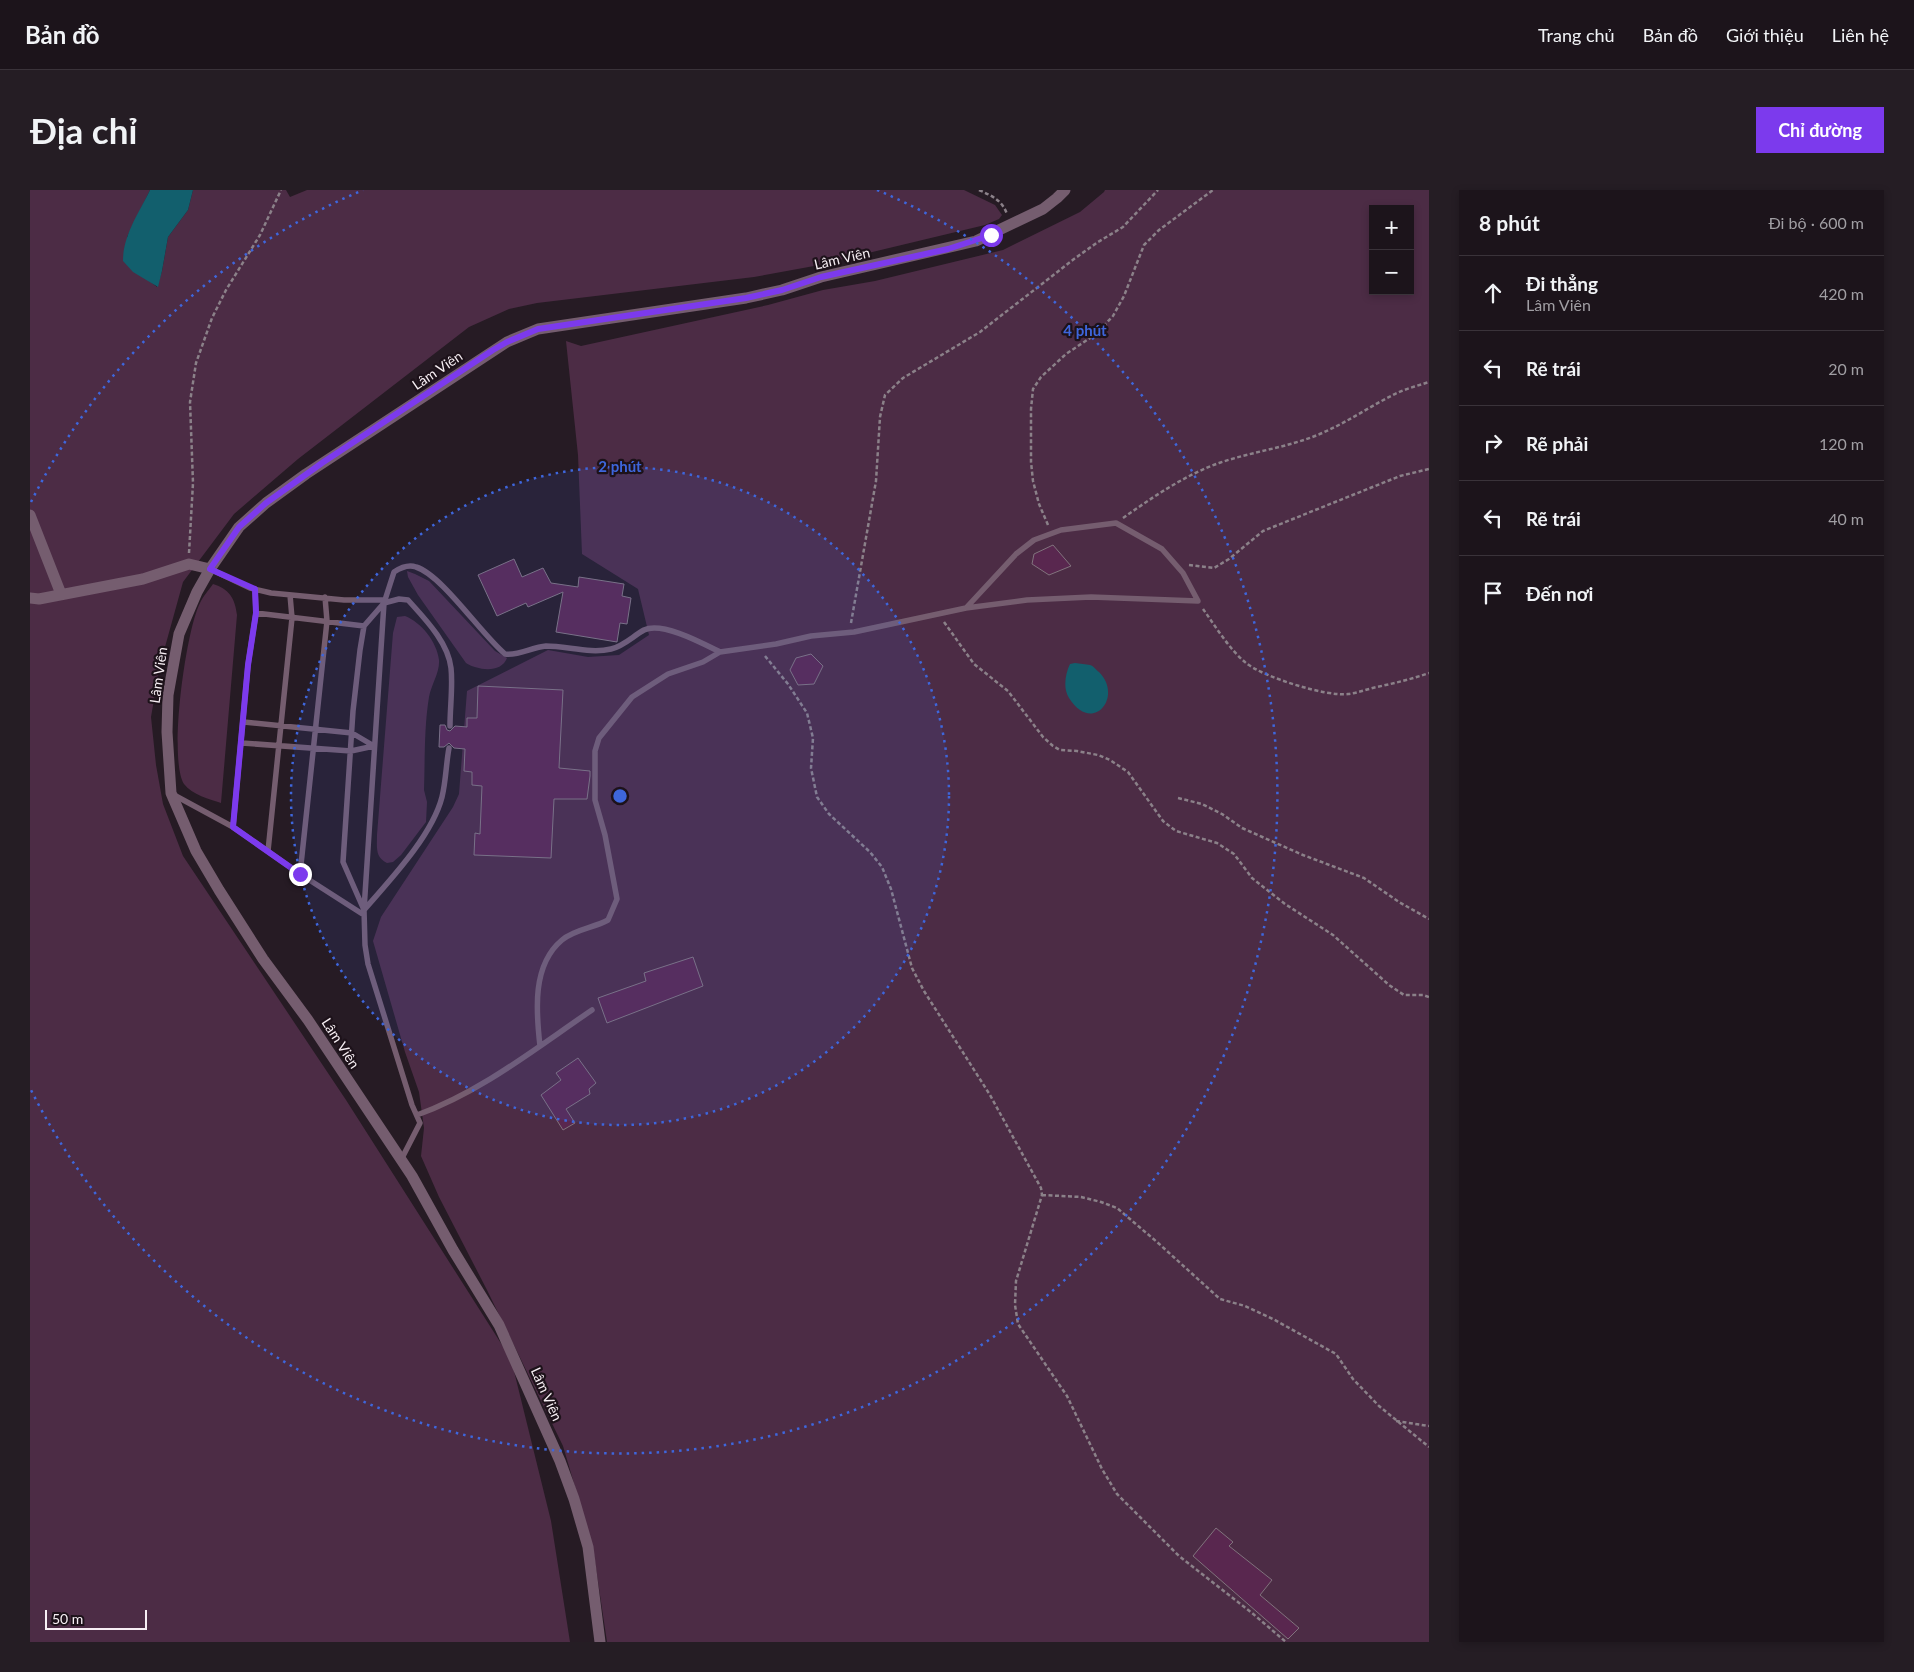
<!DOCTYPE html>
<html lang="vi">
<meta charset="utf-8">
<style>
:root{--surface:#1c141b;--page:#251d24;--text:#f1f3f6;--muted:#a09ea3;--line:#3a333a;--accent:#7c3aed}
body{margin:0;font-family:Lato,sans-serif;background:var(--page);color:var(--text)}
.controls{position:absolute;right:15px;top:15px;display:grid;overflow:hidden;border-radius:0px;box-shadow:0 2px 8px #0003}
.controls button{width:45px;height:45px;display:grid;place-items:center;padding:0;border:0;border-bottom:1px solid var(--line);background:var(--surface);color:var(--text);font:25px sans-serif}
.scale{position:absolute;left:15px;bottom:12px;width:102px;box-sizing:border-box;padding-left:5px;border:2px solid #f7eff4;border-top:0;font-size:14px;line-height:18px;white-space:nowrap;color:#f7eff4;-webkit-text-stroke:4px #1d121a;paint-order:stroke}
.stop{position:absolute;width:15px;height:15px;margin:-11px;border:4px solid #7c3aed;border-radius:50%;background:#fff}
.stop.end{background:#7c3aed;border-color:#fff;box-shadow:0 1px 5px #0008}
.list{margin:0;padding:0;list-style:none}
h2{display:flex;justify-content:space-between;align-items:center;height:65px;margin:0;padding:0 20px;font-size:21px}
h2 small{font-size:16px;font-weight:400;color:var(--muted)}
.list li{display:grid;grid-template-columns:32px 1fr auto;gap:15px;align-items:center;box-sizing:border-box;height:75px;padding:0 20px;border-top:1px solid var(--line)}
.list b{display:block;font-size:19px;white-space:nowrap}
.list p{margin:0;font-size:16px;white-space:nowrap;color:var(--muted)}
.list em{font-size:16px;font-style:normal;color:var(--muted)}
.icon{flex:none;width:28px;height:28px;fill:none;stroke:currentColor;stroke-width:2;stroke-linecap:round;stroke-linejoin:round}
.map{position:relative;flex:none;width:1399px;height:1452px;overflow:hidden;border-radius:0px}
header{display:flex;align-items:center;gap:30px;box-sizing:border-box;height:70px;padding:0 25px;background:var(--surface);border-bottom:1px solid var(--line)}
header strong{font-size:24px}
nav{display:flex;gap:28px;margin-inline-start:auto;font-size:18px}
.intro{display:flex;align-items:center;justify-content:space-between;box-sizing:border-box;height:120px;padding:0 30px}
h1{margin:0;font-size:35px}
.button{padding:12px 22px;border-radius:0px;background:var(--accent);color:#fff;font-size:18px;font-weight:700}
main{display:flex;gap:30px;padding:0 30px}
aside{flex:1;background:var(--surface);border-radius:0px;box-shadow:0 2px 8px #0003}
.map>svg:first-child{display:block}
</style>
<header>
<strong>Bản đồ</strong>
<nav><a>Trang chủ</a><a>Bản đồ</a><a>Giới thiệu</a><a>Liên hệ</a></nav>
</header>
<div class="intro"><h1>Địa chỉ</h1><a class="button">Chỉ đường</a></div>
<main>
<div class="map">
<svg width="1399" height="1452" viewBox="0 0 1399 1452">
<rect width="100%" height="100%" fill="#261b24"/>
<!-- green -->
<path fill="#4c2c45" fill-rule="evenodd" d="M0,0h120l-23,47 21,43 9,7 5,-16 6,-34 20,-27 5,-20h93l4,7 17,-7h657l31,15 7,10 -3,4 -14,6 -171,41 -60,11 -217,26 -28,6 -40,18 -171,132 -64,55 -51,68 -23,83 -9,52 5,48 7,39 20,52 163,244 165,259 40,162 19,121h-540z
M1075,0h324v1452h-822l-14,-94 -30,-102 -76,-156 -48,-93 -18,-41 3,-28 -5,-36 -14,-40 -32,-111 8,-24 72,-110 6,-13 8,-103 81,-41 40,7 31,-2 30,-20 -11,-46 -56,-35 -4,-99 -12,-114 15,5 187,-41 55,-15 52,-9 128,-31 77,-38 24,-20zM1343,19h37v82h-37z
M377,381l8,3 14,7 66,70 12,7c-6,16 -30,12 -41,5l-48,-68 -10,-18z
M183,394c16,5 22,14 24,31l-16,188c-11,-4 -29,-8 -37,-19 -16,-25 2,-154 16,-181 3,-7 9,-13 13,-19z
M375,426c16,6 32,26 34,44 1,12 -8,25 -10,37 -5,30 -4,63 -5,93l3,12 -1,20 -25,33 -8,7 -6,1c-12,-6 -10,-15 -10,-28l16,-202 4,-16z"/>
<!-- water -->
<path fill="#125f6d" d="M120,0h43l-5,20 -20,27 -6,34 -4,16 -25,-15 -10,-11c0,-26 16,-48 27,-71z
M1045,473c5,1 11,1 15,2 4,1 6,5 9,7 25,25 -7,63 -30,26 -6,-9 -4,-24 1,-34z"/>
<!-- building -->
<path fill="#59274f" stroke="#81737d" d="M1023,355l18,21 -22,9 -17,-11 2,-10z
M484,369l8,18 21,-9 8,15 27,4 1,-10 45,7 -2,12 9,2 -4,26 -7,-1 -3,19 -61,-10 7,-40 -35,15 -2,-4 -29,13 -19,-41z
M781,464l12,12 -9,18 -16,1 -8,-15 6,-12z
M448,496l85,4 -4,78 31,3v5l-3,23h-33l-3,59 -77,-3 1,-22 5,1 2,-48 -10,-1v-13l-8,-1 1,-22 -11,-1 -5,-5 -5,4h-5l1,-22h5l2,5 3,1 5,-5 12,1v-9h10z
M663,767l10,29 -96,37 -9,-25 48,-17 -2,-8z
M548,868l18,25 -7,6 1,5 -24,15 9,14 -12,7 -22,-35 20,-15 -5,-7z
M1186,1338l17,14 -4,4 43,34 -12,15 39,33 -11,11 -95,-83z"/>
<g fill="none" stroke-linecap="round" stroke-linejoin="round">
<!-- path -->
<path stroke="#8b8189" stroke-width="2.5" stroke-dasharray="4 2.5" stroke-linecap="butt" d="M949,0c13,6 23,10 28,24
M1093,328c30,-21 62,-43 96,-55 32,-11 65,-15 96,-27 28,-11 52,-28 78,-41 11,-6 24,-9 36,-13
M1018,335l-9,-21 -6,-23 -2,-19v-53l2,-20 8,-12 25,-23 30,-20 17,-18 11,-20 20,-51 15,-15 54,-40
M159,363l4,-70 -3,-81 6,-39 16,-45 14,-28 34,-55 21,-45
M1159,375l25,3 15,-9 34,-28 137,-55 29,-7
M1173,419c13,18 26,40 43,54 17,14 81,34 102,31 10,-1 19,-5 29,-7 18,-4 35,-8 52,-14
M914,432l30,42 34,27 35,46 10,9 7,4 17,1 21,4 12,5 18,12 35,49 13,10 41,12 17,11 18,24 33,26 48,31 56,50 15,10h19l6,2
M821,433l25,-142 4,-64 5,-22 18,-17 77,-46 94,-73 24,-17 25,-15 35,-37
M735,466l23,28 19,29 6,25 -2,30 6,29 12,17 41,38 12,15 9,22 21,79 12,23 66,104 51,93 1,7 -26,86 -1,24 3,19 49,72 35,73 15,25 62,62 73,57 34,29
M1148,608l24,6 20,10 20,14 61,27 61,23 35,24 30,17
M1012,1005l39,2 20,5 16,6 40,34 63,57 25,7 28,13 63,35 17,25 26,27 50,41
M1366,1231l33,5"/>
<!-- lane -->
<path stroke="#755d6f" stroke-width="5.5" d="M180,379l40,19 21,5 73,7h41
M226,423l108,13
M214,532l108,11 22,13
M212,553l109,8 23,-5
M419,558c-3,16 -3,33 -7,49 -10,39 -52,83 -78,113l-21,-48 10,-151 7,-61 4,-24 20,-23 15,-4 9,1c17,19 40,42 43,68 2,18 -1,39 -1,58
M144,605l59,32 67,47 64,41
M203,637l15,-162 8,-52 -1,-24
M238,661l24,-233 -2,-23
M270,684l27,-253 -2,-24
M510,856c-4,-35 -8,-81 22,-106 13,-11 32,-12 46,-20l9,-21 -12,-64 -10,-35v-49l4,-13 33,-41 36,-23 35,-12 17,-10 56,-8 35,-8 43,-4 112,-24 61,-8 64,-3 107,4 -15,-28 -21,-24 -46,-26 -55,7 -27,10 -18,14 -50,54
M387,925c64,-23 119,-67 175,-105
M371,970l19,-37 -8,-18 -44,-141 -3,-19 -1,-35 20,-307 10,-31c6,-4 14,-8 22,-5 26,8 65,67 89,87 14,2 27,-7 41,-8 21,0 44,8 65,3 13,-3 22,-13 33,-19 18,-9 60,14 76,22"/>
<!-- street -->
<path stroke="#755d6f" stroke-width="11" d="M0,325l31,79
M0,408l9,1 104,-20 46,-15 21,5
M570,1452l-12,-95 -14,-48 -14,-38 -61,-136 -46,-75 -41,-74 -104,-156 -45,-61 -44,-69 -23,-39 -25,-58 -4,-61 1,-37 11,-61 18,-42 13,-23 29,-42 27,-24 40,-29 201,-132 31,-13 208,-31 36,-8 39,-13 155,-36 67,-32 14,-11 8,-8"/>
</g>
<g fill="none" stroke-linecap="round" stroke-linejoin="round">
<!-- route -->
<path stroke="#7c3aed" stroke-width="6" d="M270,684l-67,-47 15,-162 8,-52 -1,-24 -45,-20 29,-42 27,-24 56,-40 171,-113 14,-8 31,-13 208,-31 36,-8 39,-13 127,-28 43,-14"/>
</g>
<!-- distance rings -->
<circle cx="590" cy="606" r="329" fill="#3e66dc" fill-opacity=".12"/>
<g fill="none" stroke="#3e66dc" stroke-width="2.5" stroke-dasharray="2.5 5">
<circle cx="590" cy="606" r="329"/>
<path d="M1 312A658 658 0 0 1 333 0M847 0A658 658 0 1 1 1 900"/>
</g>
<g text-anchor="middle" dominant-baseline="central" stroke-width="4.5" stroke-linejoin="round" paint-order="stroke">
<!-- street labels -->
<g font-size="14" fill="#f7eff4" stroke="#1d121a">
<text transform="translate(812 68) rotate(-13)">Lâm Viên</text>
<text transform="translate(407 180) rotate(-34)">Lâm Viên</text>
<text transform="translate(128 485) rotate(-82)">Lâm Viên</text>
<text transform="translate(311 853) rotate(57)">Lâm Viên</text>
<text transform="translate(517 1204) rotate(66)">Lâm Viên</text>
</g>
</g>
<circle cx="590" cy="606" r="8" fill="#3e66dc" stroke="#1d121a" stroke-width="2.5"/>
<g font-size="15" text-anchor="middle" font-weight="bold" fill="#3e66dc" stroke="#1d121a" stroke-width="4.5" stroke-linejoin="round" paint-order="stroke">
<text x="1055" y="146">4 phút</text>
<text x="590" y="282">2 phút</text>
</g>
</svg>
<div class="controls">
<button>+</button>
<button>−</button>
</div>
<div class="scale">50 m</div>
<div class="stop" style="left:961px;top:45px"></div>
<div class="stop end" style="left:270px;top:684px"></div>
</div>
<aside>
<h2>8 phút<small>Đi bộ · 600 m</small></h2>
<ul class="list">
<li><svg class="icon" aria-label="ahead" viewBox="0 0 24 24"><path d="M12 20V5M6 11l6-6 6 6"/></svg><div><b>Đi thẳng</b><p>Lâm Viên</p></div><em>420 m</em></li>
<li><svg class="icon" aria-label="left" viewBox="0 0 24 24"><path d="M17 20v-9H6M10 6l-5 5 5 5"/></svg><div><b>Rẽ trái</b></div><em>20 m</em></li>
<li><svg class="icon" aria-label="right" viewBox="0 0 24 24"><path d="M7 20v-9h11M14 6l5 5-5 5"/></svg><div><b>Rẽ phải</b></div><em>120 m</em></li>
<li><svg class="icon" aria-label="left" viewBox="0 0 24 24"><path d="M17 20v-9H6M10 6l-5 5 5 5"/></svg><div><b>Rẽ trái</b></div><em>40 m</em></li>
<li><svg class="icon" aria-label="arrive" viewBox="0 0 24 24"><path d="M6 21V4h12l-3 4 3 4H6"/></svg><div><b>Đến nơi</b></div></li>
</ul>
</aside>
</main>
